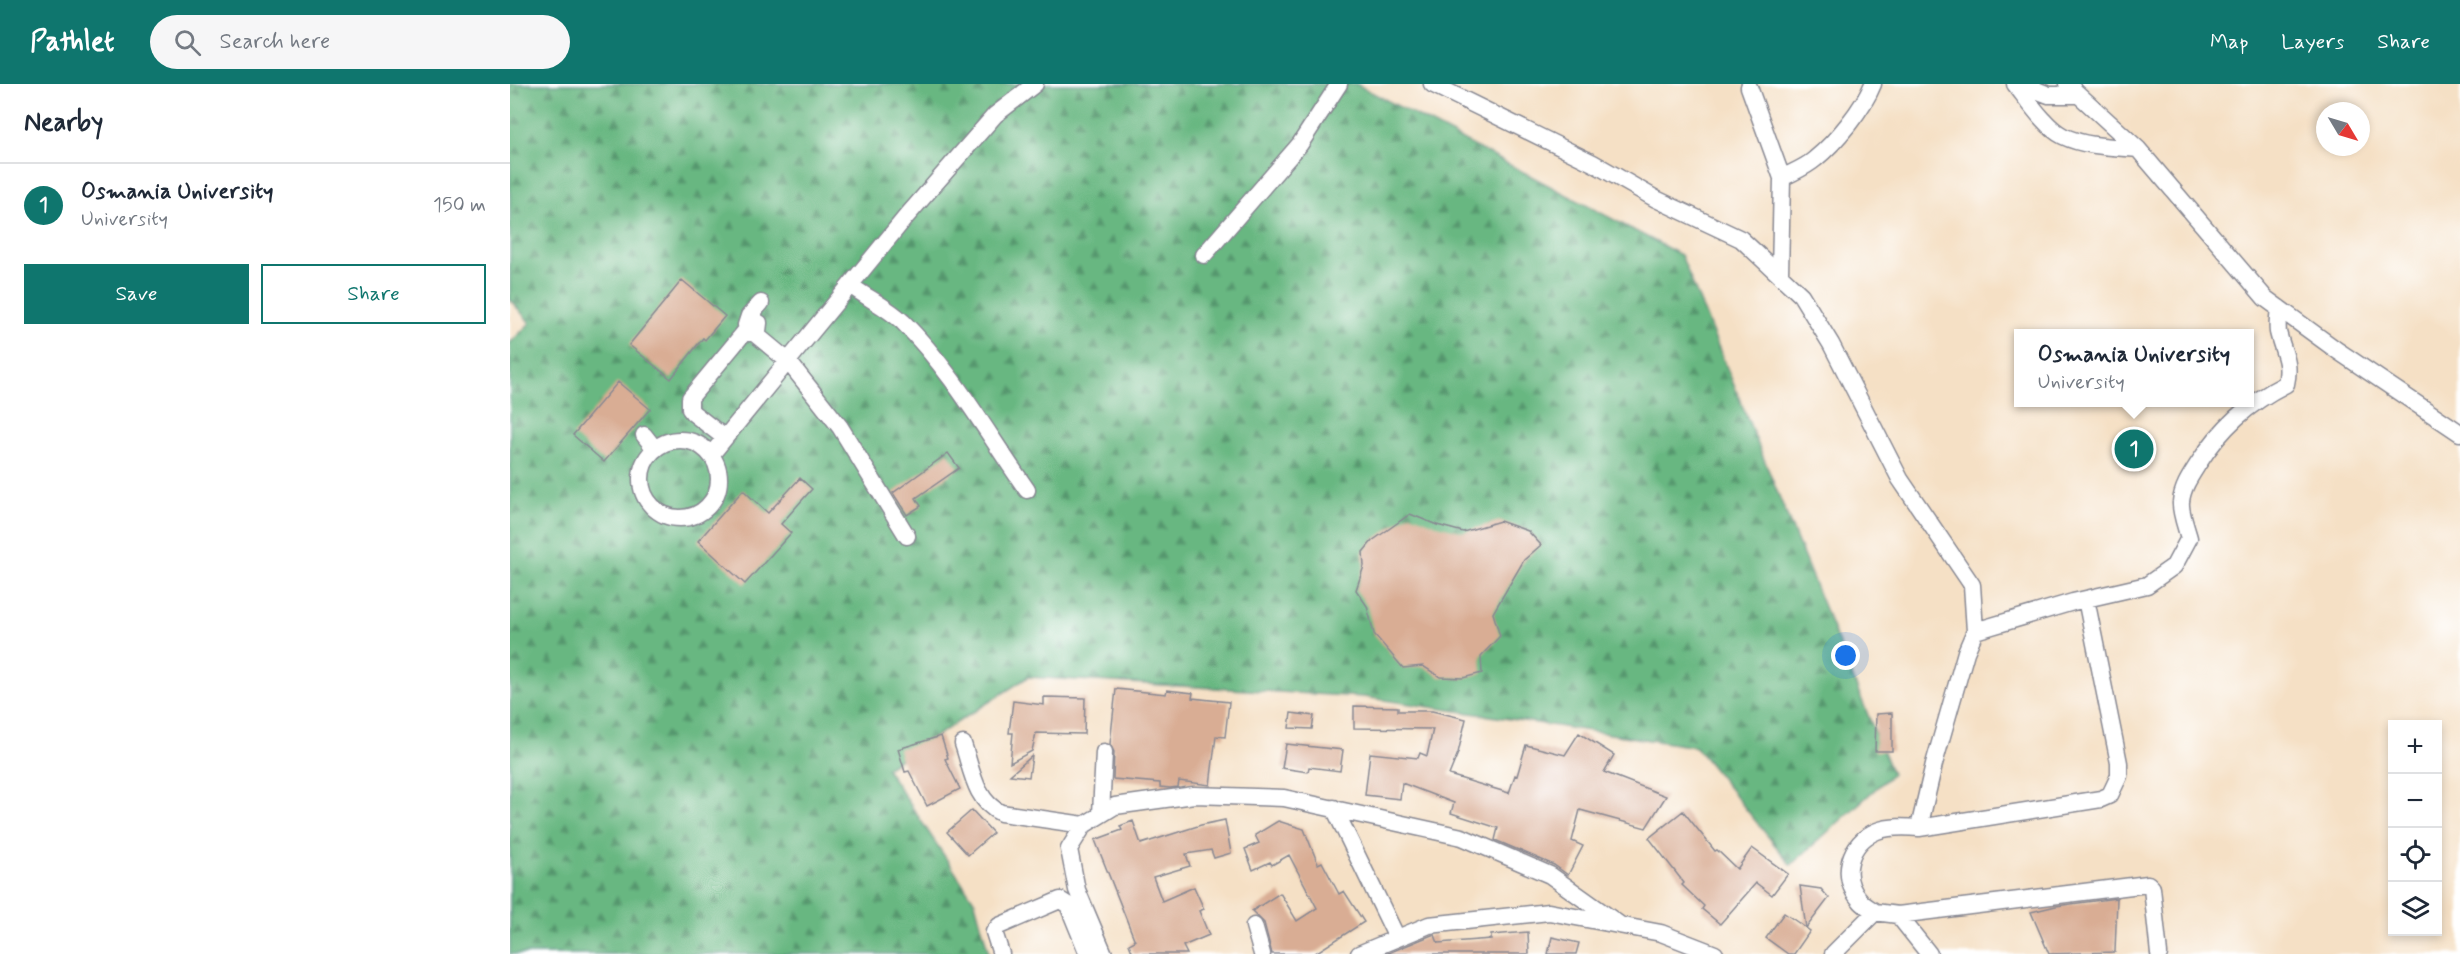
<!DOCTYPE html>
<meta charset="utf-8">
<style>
:root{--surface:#fff;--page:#f6f6f7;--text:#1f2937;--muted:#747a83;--line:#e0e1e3;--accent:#0f766e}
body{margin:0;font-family:Mynerve,sans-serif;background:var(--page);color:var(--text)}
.controls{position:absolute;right:18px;bottom:18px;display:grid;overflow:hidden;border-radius:0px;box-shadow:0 3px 9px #0003}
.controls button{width:54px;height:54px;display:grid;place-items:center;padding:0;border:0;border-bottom:2px solid var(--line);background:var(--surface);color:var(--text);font:30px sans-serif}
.compass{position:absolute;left:1806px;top:18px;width:54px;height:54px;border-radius:50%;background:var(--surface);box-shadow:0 3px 9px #0003;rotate:128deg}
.you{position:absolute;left:1336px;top:572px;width:21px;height:21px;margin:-15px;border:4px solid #fff;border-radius:50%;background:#1a73e8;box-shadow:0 0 0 9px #1a73e833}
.badge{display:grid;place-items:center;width:39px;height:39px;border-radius:50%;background:var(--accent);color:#fff;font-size:20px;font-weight:700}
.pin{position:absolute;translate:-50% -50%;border:3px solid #fff;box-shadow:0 2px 6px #0006}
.popup{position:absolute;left:1504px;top:245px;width:240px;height:78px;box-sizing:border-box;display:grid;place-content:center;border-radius:0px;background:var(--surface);filter:drop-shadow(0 2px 4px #0005);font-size:20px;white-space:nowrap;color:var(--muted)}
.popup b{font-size:22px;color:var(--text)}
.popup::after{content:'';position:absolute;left:50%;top:100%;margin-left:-12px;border:12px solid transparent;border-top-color:var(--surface)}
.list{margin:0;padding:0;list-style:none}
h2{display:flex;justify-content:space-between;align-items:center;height:78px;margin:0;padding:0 24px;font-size:26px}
h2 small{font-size:20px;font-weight:400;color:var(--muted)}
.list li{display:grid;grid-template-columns:39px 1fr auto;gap:18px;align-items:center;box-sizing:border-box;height:84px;padding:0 24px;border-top:2px solid var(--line)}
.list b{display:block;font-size:22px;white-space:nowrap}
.list p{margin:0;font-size:20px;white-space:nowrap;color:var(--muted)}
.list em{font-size:20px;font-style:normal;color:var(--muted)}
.actions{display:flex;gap:12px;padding:18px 24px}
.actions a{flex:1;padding:14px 0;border:2px solid var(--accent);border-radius:0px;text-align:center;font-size:21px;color:var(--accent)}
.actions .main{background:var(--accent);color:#fff}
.icon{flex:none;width:33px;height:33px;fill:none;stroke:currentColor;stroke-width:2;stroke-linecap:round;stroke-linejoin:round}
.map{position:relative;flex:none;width:1950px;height:870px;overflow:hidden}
header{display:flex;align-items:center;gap:36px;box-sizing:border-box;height:84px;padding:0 30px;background:var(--accent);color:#fff}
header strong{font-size:28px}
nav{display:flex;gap:33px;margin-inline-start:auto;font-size:21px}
.search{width:420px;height:54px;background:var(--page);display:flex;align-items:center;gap:15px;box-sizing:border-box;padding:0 21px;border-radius:33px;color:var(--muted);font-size:22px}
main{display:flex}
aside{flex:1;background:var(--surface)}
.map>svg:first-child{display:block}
</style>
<header>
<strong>Pathlet</strong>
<div class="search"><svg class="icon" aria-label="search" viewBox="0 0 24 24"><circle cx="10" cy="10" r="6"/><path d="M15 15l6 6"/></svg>Search here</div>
<nav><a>Map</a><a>Layers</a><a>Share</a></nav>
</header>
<main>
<aside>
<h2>Nearby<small></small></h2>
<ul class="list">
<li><span class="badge">1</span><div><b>Osmania University</b><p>University</p></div><em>150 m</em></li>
</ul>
<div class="actions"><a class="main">Save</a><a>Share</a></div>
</aside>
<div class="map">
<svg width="1950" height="870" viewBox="0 0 1950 870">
<defs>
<pattern id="forest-firs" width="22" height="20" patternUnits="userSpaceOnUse" patternTransform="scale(1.5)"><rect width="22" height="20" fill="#68b781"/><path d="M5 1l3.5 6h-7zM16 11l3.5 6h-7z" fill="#55956d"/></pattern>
</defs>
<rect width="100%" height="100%" fill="#fff"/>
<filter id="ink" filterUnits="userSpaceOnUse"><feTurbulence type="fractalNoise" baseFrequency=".0167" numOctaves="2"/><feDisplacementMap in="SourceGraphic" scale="12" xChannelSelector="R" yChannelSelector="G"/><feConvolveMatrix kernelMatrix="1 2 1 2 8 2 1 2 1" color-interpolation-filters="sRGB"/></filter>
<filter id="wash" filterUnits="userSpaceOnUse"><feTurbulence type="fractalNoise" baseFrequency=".008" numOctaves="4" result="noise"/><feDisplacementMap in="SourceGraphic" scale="24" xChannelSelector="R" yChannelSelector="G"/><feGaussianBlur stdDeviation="1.35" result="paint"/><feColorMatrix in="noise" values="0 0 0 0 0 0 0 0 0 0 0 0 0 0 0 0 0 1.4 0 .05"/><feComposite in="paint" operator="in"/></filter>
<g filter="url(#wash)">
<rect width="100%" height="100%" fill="#f5e0c5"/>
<!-- forest -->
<path fill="url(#forest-firs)" stroke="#427370" stroke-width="1.5" d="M0,0h846l325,171 211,519 -101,91 -95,-118 -332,-50 -336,-20 -142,91 89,134 14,52h-479v-611l20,-20 -20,-24z"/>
<g id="blocks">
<!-- building -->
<path fill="#d9ad94" d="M172,196l43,36 -20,24 -2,-2 -32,41 -42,-34z
M108,298l32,27 -46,53 -31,-27z
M438,369l11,15 -43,30 5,8 -14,9 -14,-22z
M290,394l12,11 -31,35 10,9 -46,51 -47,-43 45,-51 25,23z
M900,430l27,11 26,7 37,-11 28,10 13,14 -17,15 -31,53 7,23 -19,20 1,17 -19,5 -23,-1 -17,-11 -20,2 -29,-34 -7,-28 -11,-16 8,-24 -1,-14 9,-11z
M606,605l50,5 1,-4 26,3 -1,5 37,4 -4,35 -9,-1 -6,49 -31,-4 -1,6 -8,1 -10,-1v-4l-47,-4 1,-27 -4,-8z
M534,613l41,1 -1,36 -48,-1 -4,18 -22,12 3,-30h-4l4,-32 31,4z
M844,622l44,1v4h34l34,8 -8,34 -9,22 60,18 6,-18 2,1 9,-31 39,10 14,-22 35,22 -10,17 62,24 -20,32 -66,-18 -8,31 11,5 -15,29 -14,-10 -59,-25 3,-12 -47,-15 3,-10 -52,-20 -2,16 -35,-4 5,-42 48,5 2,-5 7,3 6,-27 -79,-1z
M781,629l23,3 -2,13 -23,-1z
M1382,629v38h-17l1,-37z
M431,652l7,22 -3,1 15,30 -33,17 -18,-35 -4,1 -7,-23z
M776,660l57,6 -3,21 -31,-4 -1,5 -26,-4z
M522,672l-3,21 -19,-2z
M462,726l21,23 -25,22 -21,-23z
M1173,727l32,40 2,-1 20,19 15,-21 36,26 -16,21 -16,-12 -36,41 -18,-15 2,-3 -22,-21 2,-2 -35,-45z
M715,736l6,33 -17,5 -3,-8 -25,4 4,12 -37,11 9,24 32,-14 10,22 -5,2 10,24 -26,11 4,8h-54l-4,-10 6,-3 -40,-101 27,-10 -2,-4 13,-5 8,23 60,-19z
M768,737l26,8 14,35 4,-2 17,32 5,-3 20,31 -50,32h-42l-8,-31 -12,-12 28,-18 17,28 20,-13 -28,-53 -17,10 -2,-3 -17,8 -8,-21 14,-6 -4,-8z
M1290,802l21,3 8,9 -23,30 4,3 -16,23h-6l-22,-16 18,-25 22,15z
M1607,814l-2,54 -66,2 -18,-42 25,-6z
M1018,848l1,22h-143l46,-19h3l3,8 53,-4v-4z
M1042,853l27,6 -3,11h-28z"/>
</g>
</g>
<g filter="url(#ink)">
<use href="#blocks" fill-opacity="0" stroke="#888892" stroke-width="1.5"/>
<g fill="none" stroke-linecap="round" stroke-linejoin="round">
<defs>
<path id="minor" d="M922,0l161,79 63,36 85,40 60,56 30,49 69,135 72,106 3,46 -9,21 -32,112 -15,64c-13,-1 -29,-2 -42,3 -28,11 -38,46 -17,69 3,5 10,8 15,12l-42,42
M1505,0c12,15 31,44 48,52 23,11 51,11 75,13
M1510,0l29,11h28
M1557,0l71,65 127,149 73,53 122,82
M1239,3l33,91
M694,171l96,-111 39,-60
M1270,191l2,-97c11,-6 24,-11 33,-19 21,-17 48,-50 58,-75
M340,201c17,13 37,22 53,37 49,49 84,111 124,168
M239,237l4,-1 6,3 -1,8 -8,2 -4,-8 3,-9 12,-13
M244,249l34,28 52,66 67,109
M134,351l11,14
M215,354l-32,-25 -3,-4v-11l57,-69
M131 395a39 39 0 1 1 78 0a39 39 0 1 1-78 0Z
M201,371l194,-237 90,-103 40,-31
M1465,547l98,-29 74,-17 27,-19 15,-28c-3,-11 -9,-26 -8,-36 1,-14 10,-27 17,-38 23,-36 50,-61 88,-80 5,-22 -3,-31 -8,-52 -1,-7 0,-16 1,-24
M453,660c9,26 12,57 38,69l83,12
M824,724l63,130
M591,730l3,-62
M1409,744l182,-29 9,-4 9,-19v-13l-33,-164
M1365,828l23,3 250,-31 4,4 7,66
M1388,831l31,39
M744,842l8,28
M491,870l-7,-22 5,-6 61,-26 8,5 20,49
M594,870l-27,-64 -8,-41 15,-24 31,-19 79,-11 90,3 178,39 88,38 70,50
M849,870l70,-29 120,-13 112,21 54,21"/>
</defs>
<!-- minor casing -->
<use href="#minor" stroke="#888892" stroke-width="19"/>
<!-- minor -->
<use href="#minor" stroke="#fff" stroke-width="16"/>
</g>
</g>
</svg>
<div class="controls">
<button>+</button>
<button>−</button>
<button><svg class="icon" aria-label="locate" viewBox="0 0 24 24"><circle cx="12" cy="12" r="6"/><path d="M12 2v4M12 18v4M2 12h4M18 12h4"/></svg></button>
<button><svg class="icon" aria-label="layers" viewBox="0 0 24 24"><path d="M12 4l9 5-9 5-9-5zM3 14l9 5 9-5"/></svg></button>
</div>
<svg class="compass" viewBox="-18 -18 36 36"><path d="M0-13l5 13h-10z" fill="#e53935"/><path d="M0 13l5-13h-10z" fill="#747a83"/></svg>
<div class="you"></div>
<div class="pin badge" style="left:1624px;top:365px">1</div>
<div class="popup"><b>Osmania University</b>University</div>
</div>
</main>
